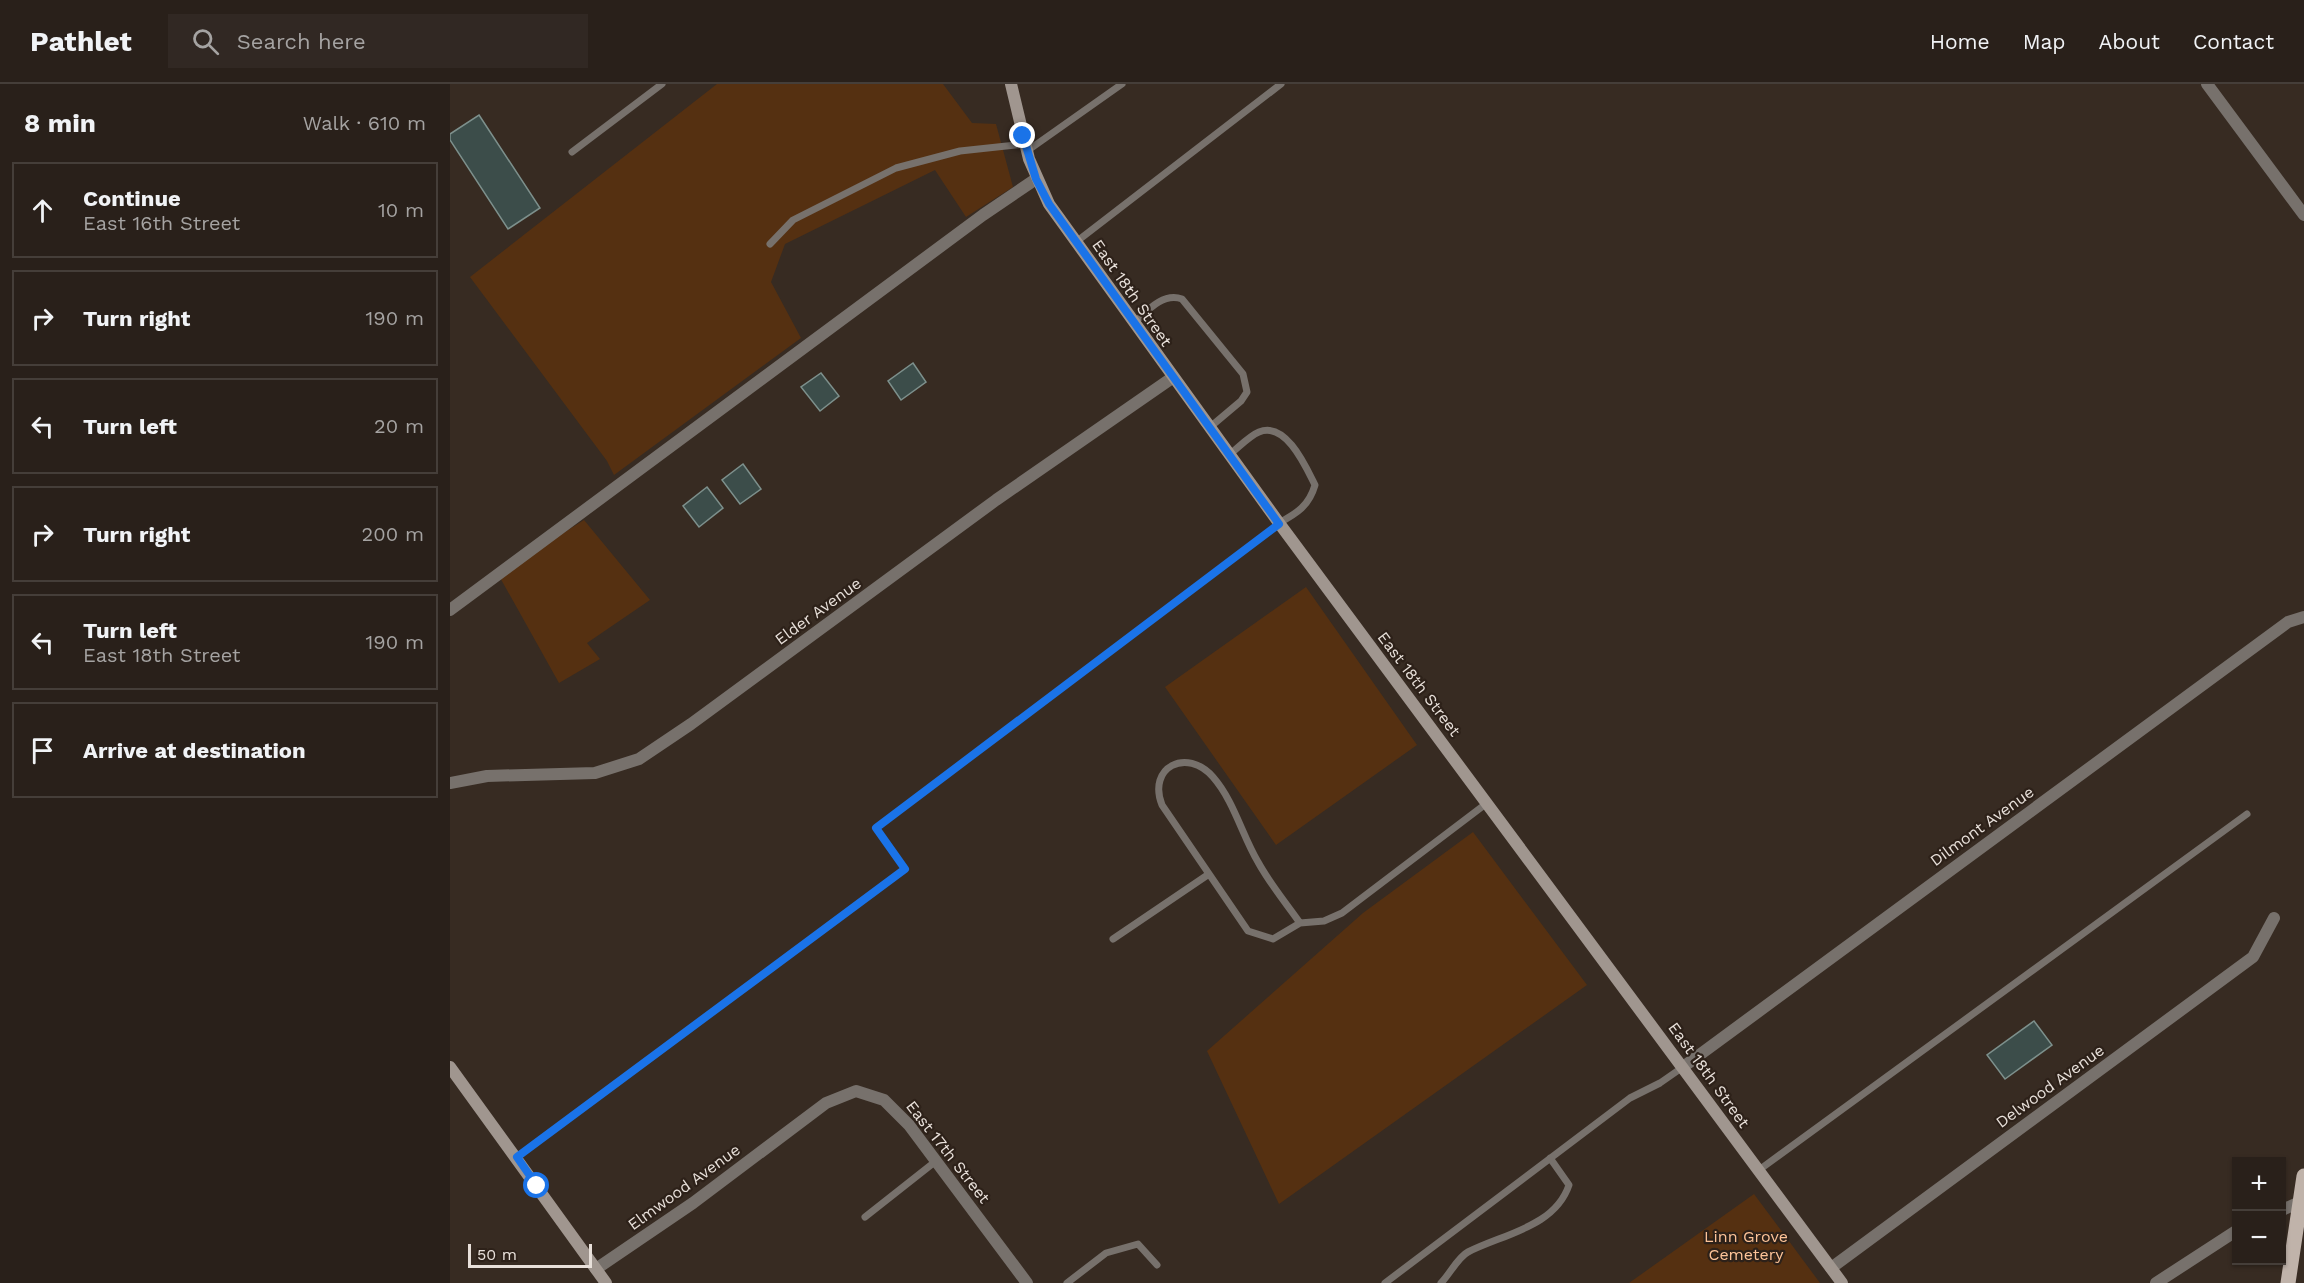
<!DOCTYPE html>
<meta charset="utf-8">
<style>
:root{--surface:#29201a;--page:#312823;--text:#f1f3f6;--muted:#a5a3a2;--line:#453e39}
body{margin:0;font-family:"Work Sans",sans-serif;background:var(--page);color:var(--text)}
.controls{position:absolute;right:18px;bottom:18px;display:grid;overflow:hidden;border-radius:0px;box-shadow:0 2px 4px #0004}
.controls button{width:54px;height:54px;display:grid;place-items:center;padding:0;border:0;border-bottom:2px solid var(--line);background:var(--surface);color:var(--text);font:30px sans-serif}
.scale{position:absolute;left:18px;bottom:15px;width:124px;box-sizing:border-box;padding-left:6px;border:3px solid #e8e0da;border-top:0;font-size:16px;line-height:21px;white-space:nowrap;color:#e8e0da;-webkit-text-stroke:4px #2d2119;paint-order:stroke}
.stop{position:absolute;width:18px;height:18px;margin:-14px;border:4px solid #1a73e8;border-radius:50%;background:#fff}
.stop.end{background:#1a73e8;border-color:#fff;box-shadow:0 2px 6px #0008}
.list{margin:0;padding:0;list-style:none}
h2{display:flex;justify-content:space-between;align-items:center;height:78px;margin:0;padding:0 24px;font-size:26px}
h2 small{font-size:20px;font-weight:400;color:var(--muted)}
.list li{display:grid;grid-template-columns:39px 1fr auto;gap:18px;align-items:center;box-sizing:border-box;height:96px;margin:0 12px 12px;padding:0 12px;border:2px solid var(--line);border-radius:0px}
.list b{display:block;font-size:22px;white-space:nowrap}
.list p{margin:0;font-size:20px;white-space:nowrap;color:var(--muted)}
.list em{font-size:20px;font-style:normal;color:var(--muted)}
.icon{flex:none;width:33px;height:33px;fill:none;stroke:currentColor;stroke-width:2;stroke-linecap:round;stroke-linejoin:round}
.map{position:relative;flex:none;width:1854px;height:1199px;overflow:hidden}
header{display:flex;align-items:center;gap:36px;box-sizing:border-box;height:84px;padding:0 30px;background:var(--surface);border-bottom:2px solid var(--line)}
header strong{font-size:28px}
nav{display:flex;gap:33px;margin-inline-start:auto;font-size:21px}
.search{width:420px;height:54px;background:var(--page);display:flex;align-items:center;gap:15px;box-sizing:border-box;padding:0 21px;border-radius:0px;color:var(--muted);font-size:22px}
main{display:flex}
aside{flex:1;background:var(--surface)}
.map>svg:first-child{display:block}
</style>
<header>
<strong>Pathlet</strong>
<div class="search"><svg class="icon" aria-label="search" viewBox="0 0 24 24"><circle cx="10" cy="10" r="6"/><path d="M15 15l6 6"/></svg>Search here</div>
<nav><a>Home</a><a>Map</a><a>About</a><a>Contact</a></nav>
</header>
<main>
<aside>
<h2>8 min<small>Walk · 610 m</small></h2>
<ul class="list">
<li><svg class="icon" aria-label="ahead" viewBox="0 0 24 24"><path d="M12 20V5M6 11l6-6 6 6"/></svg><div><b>Continue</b><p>East 16th Street</p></div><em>10 m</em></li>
<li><svg class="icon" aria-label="right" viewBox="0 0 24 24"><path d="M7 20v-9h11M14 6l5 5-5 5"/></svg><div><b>Turn right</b></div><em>190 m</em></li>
<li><svg class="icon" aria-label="left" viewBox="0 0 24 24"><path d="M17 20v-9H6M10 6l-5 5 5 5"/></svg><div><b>Turn left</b></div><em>20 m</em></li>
<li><svg class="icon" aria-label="right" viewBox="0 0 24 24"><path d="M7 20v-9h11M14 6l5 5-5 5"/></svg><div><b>Turn right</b></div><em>200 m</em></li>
<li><svg class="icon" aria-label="left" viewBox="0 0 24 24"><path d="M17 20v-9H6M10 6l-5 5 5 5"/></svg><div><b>Turn left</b><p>East 18th Street</p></div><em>190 m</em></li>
<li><svg class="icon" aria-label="arrive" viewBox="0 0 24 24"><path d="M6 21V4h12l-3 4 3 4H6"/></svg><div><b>Arrive at destination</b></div></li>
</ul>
</aside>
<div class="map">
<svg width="1854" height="1199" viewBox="0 0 1854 1199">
<rect width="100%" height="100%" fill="#372b22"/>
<!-- green -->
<path fill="#553011" d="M267,0h226l29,39 24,1 17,63 -47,30 -31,-47 -150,74 -14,38 30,56 -187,137 -7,-14 -137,-184z
M134,436l66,80 -63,43 13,16 -41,24 -61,-109z
M856,503l111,158 -141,100 -111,-158z
M1023,748l114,153 -308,219 -72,-153 156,-138z
M1304,1110l66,89h-191z"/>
<!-- building -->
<path fill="#3c4d4a" stroke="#7d908c" stroke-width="1.5" d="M29,31l61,93 -32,21 -58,-89v-6z
M463,279l13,19 -25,18 -13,-19z
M371,289l18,23 -19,15 -19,-24z
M293,380l18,25 -21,15 -18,-24z
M257,403l16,21 -24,19 -16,-21z
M1584,937l18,24 -47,34 -18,-24z"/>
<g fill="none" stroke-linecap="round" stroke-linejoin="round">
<!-- path -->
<path stroke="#958b84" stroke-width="3" stroke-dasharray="3 3" stroke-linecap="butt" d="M76,1066l379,-281 -29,-41 392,-296"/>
<!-- lane -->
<path stroke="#77716c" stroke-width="7" d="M577,67l95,-67
M122,68l90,-68
M626,158l205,-158
M320,160l23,-24 103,-52 64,-17 65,-7
M684,239c13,-12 29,-31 48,-24l61,75 4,18 -6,9 -32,27
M779,371c9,-7 20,-19 30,-23 27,-11 47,35 56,53 -6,21 -18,28 -36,38
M850,839l-27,16 -25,-8 -86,-126c-15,-38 25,-58 51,-28 21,24 29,58 45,85 12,22 28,41 42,61l24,-2 18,-8 145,-110
M663,855l96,-65
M1309,1086l488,-356
M415,1133l71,-56
M617,1199l39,-30 32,-9 19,21
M935,1199l245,-185 30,-15 23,-16
M991,1199c9,-9 17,-26 27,-31 35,-18 87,-25 101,-67l-19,-27"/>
<!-- street -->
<path stroke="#77716c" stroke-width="12" d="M1757,0l97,131
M0,526l533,-395 53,-36
M0,699l37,-7 108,-3 44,-14 52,-35 305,-224 176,-122
M1233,983l605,-445 16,-5
M1832,1126l18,-8
M1381,1184l422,-311 21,-39
M146,1185l97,-66 133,-100 30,-12 28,9 25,25 118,158
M1706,1199l80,-52"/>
<!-- secondary -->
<path stroke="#a0968f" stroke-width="12" d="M561,0l18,75 20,45 230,319 563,760
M0,983l156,216"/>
<!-- primary -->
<path stroke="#c0b3aa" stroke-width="15" d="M1838,1199l16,-107"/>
</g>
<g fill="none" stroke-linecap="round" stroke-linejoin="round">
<!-- route -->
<path stroke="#1a73e8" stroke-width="8" d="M87,1102l-20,-29 388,-288 -29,-41 403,-304 -230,-320 -13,-25 -13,-43"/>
</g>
<g text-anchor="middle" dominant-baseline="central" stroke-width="4.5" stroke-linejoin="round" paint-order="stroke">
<!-- street labels -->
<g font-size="16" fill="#e8e0da" stroke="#2d2119">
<text transform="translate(682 209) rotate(55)">East 18th Street</text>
<text transform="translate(368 527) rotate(-36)">Elder Avenue</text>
<text transform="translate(969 600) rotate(53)">East 18th Street</text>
<text transform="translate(1532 742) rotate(-36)">Dilmont Avenue</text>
<text transform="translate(1259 991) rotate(54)">East 18th Street</text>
<text transform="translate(1600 1002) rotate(-36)">Delwood Avenue</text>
<text transform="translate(498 1068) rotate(52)">East 17th Street</text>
<text transform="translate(234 1103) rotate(-36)">Elmwood Avenue</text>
</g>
<!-- park labels -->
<g font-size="16" fill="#fdc398" stroke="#2d2119">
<text x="1296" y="1152">Linn Grove<tspan x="1296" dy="18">Cemetery</tspan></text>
</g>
</g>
</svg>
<div class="controls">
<button>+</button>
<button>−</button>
</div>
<div class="scale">50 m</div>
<div class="stop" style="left:87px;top:1102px"></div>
<div class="stop end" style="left:573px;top:52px"></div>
</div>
</main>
